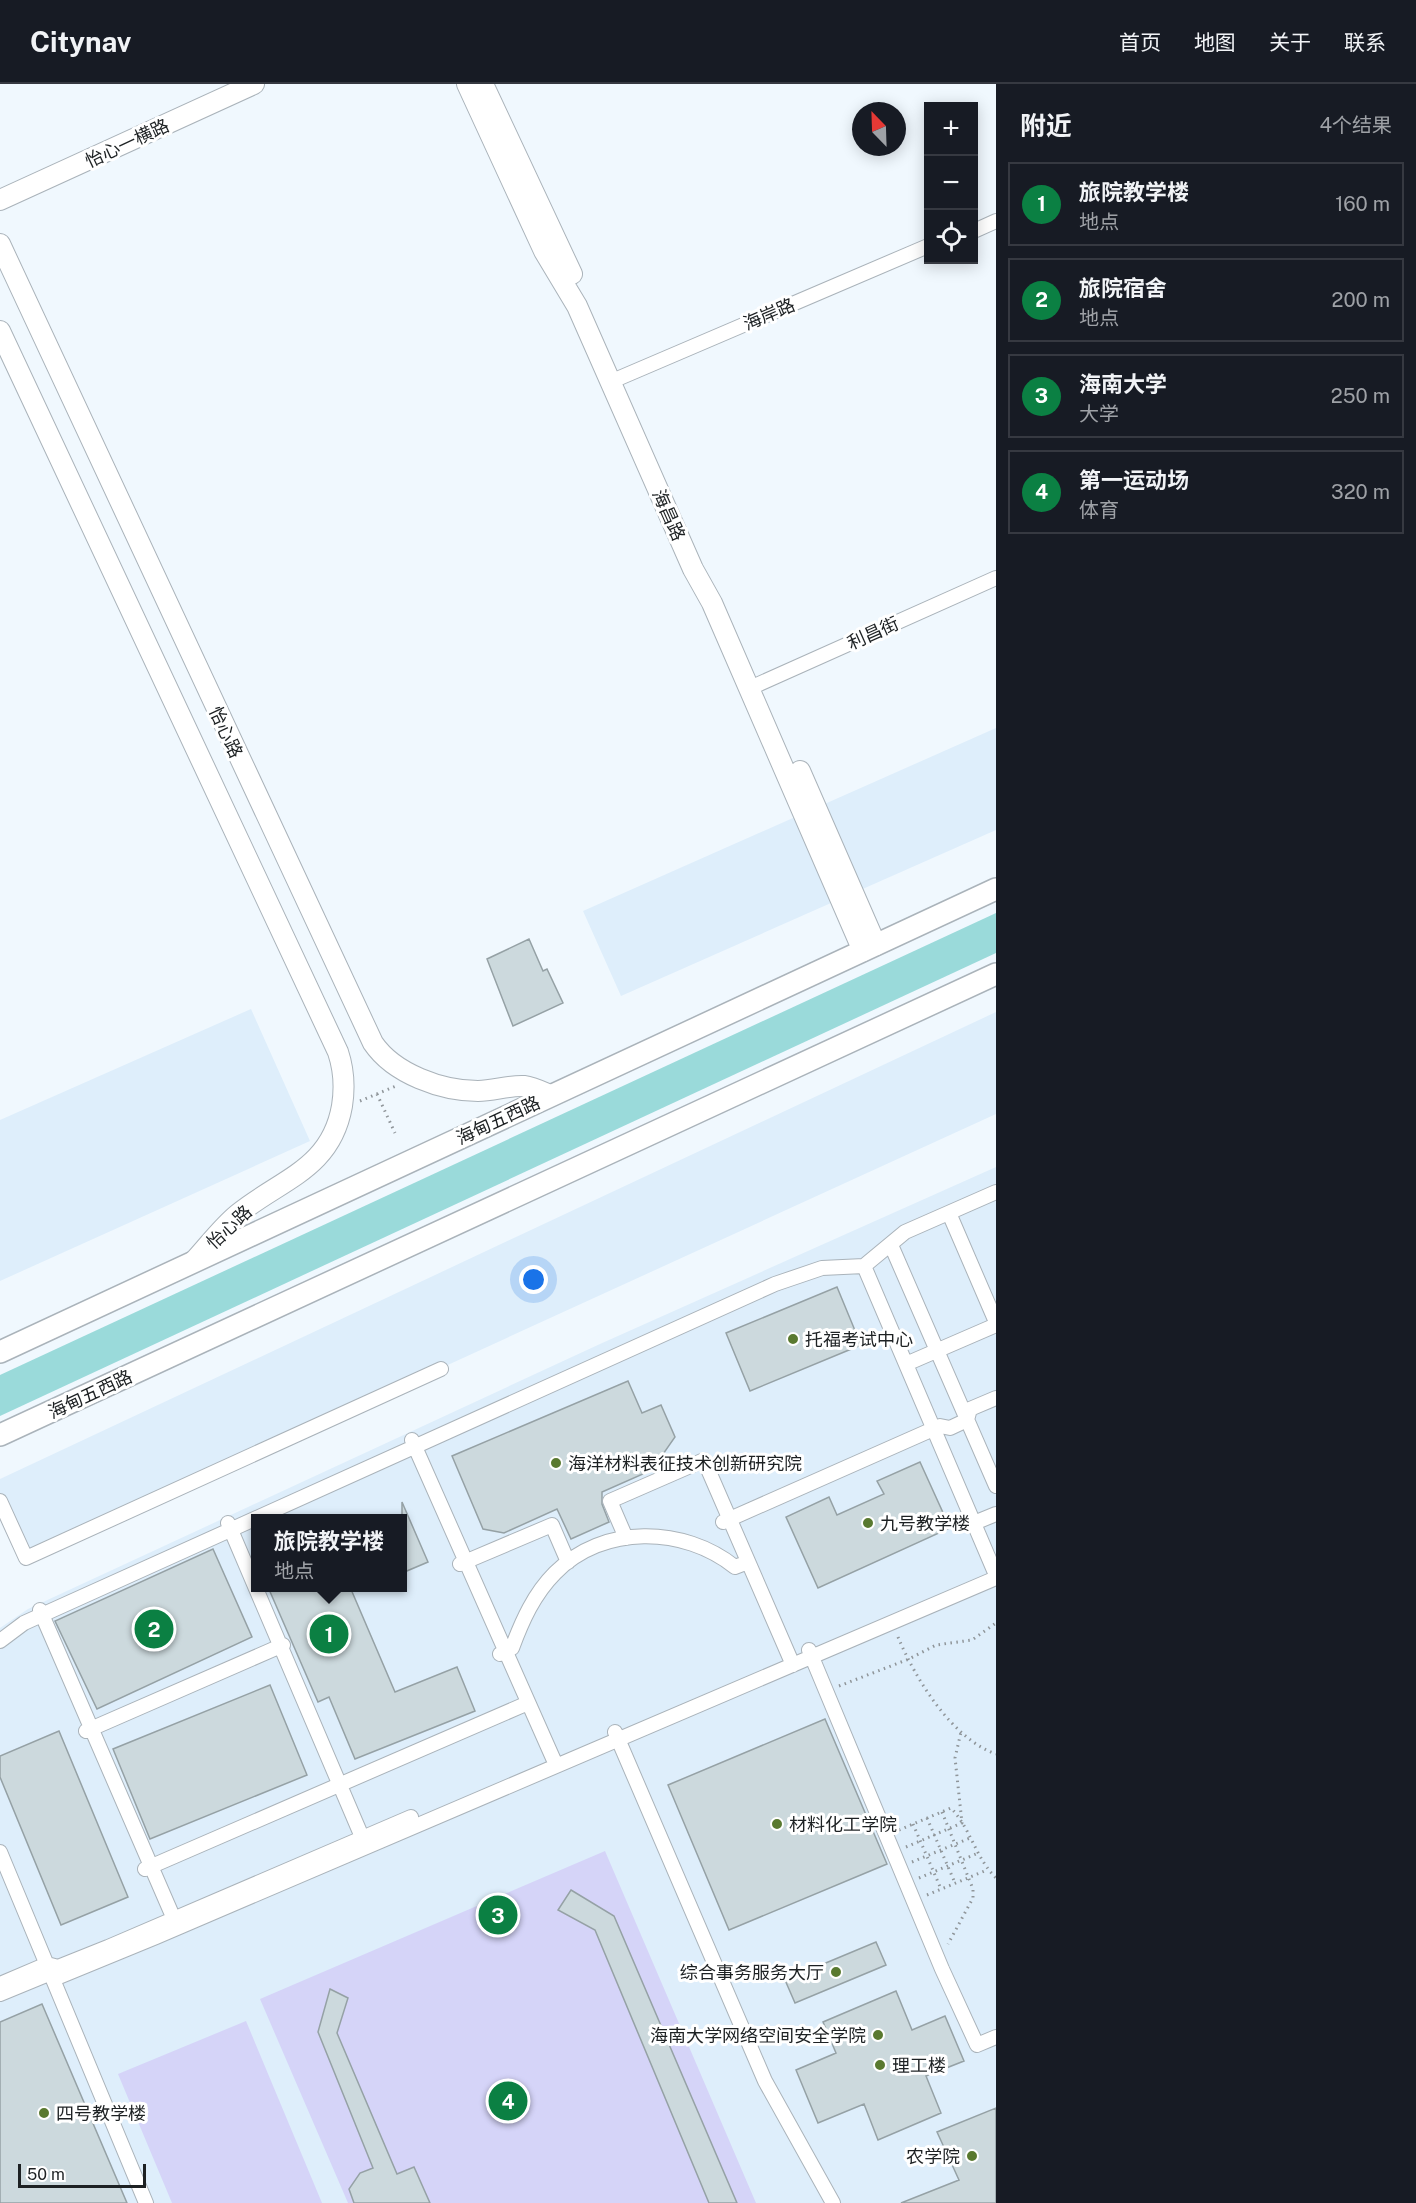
<!DOCTYPE html>
<html lang="zh">
<meta charset="utf-8">
<style>
:root{--surface:#171b24;--page:#20242c;--text:#f1f3f6;--muted:#9ea1a6;--line:#363941;--accent:#0b8043}
body{margin:0;font-family:"Public Sans","Noto Sans SC",sans-serif;background:var(--page);color:var(--text)}
.controls{position:absolute;right:18px;top:18px;display:grid;overflow:hidden;border-radius:0px;box-shadow:0 3px 15px #0003}
.controls button{width:54px;height:54px;display:grid;place-items:center;padding:0;border:0;border-bottom:2px solid var(--line);background:var(--surface);color:var(--text);font:30px sans-serif}
.compass{position:absolute;left:852px;top:18px;width:54px;height:54px;border-radius:50%;background:var(--surface);box-shadow:0 3px 15px #0003;rotate:337deg}
.scale{position:absolute;left:18px;bottom:15px;width:128px;box-sizing:border-box;padding-left:6px;border:3px solid #1d2123;border-top:0;font-size:16px;line-height:21px;white-space:nowrap;color:#1d2123;-webkit-text-stroke:4px #fff;paint-order:stroke}
.you{position:absolute;left:534px;top:1196px;width:21px;height:21px;margin:-15px;border:4px solid #fff;border-radius:50%;background:#1a73e8;box-shadow:0 0 0 9px #1a73e833}
.badge{display:grid;place-items:center;width:39px;height:39px;border-radius:50%;background:var(--accent);color:#fff;font-size:20px;font-weight:700}
.pin{position:absolute;translate:-50% -50%;border:3px solid #fff;box-shadow:0 2px 6px #0006}
.popup{position:absolute;left:251px;top:1430px;width:156px;height:78px;box-sizing:border-box;display:grid;place-content:center;border-radius:0px;background:var(--surface);filter:drop-shadow(0 2px 4px #0005);font-size:20px;white-space:nowrap;color:var(--muted)}
.popup b{font-size:22px;color:var(--text)}
.popup::after{content:'';position:absolute;left:50%;top:100%;margin-left:-12px;border:12px solid transparent;border-top-color:var(--surface)}
.list{margin:0;padding:0;list-style:none}
h2{display:flex;justify-content:space-between;align-items:center;height:78px;margin:0;padding:0 24px;font-size:26px}
h2 small{font-size:20px;font-weight:400;color:var(--muted)}
.list li{display:grid;grid-template-columns:39px 1fr auto;gap:18px;align-items:center;box-sizing:border-box;height:84px;margin:0 12px 12px;padding:0 12px;border:2px solid var(--line);border-radius:0px}
.list b{display:block;font-size:22px;white-space:nowrap}
.list p{margin:0;font-size:20px;white-space:nowrap;color:var(--muted)}
.list em{font-size:20px;font-style:normal;color:var(--muted)}
.icon{flex:none;width:33px;height:33px;fill:none;stroke:currentColor;stroke-width:2;stroke-linecap:round;stroke-linejoin:round}
.map{position:relative;flex:none;width:996px;height:2119px;overflow:hidden}
header{display:flex;align-items:center;gap:36px;box-sizing:border-box;height:84px;padding:0 30px;background:var(--surface);border-bottom:2px solid var(--line)}
header strong{font-size:28px}
nav{display:flex;gap:33px;margin-inline-start:auto;font-size:21px}
main{display:flex}
aside{flex:1;background:var(--surface)}
.map>svg:first-child{display:block}
</style>
<header>
<strong>Citynav</strong>
<nav><a>首页</a><a>地图</a><a>关于</a><a>联系</a></nav>
</header>
<main>
<div class="map">
<svg width="996" height="2119" viewBox="0 0 996 2119">
<rect width="100%" height="100%" fill="#f0f8fe"/>
<!-- built -->
<path fill="#deeefb" fill-rule="evenodd" d="M996,644v102l-375,166 -38,-85z
M251,925l59,132 -310,140v-161z
M996,928v102l-970,444 -26,-57v-22z
M996,1083v1036h-996v-575l28,-19 572,-265zM256,1434h147v70h-147z"/>
<!-- green -->
<path fill="#d5d4f8" d="M605,1767l151,352h-408l-88,-204z
M246,1937l76,182h-150l-54,-129z"/>
<!-- water -->
<path fill="#9adada" d="M996,829v40l-996,463v-41z"/>
<!-- building -->
<path fill="#ccd9dd" stroke="#95a1a5" stroke-width="1.5" d="M529,855l14,32 4,-2 16,34 -50,23 -26,-67z
M837,1203l24,58 -111,46 -24,-58z
M628,1297l14,32 19,-8 14,32 -23,33 -50,22v12l7,18 -38,17 -14,-30 -53,24 -21,-4 -31,-73z
M920,1378l30,66 -132,60 -32,-71 43,-20 8,18 47,-21 -7,-13z
M402,1418l26,60 -26,11z
M213,1465l39,88 -155,72 -42,-88z
M268,1503h82l45,105 62,-25 18,44 -120,48 -26,-62 -11,5z
M270,1601l37,90 -157,64 -37,-90z
M825,1635l62,145 -158,66 -61,-145z
M59,1647l69,166 -67,28 -61,-148v-21z
M571,1806l43,26 123,287h-28l-114,-273 -37,-20z
M876,1858l10,23 -91,38 -10,-23z
M330,1905l18,9 -11,35 60,141 17,-7 16,36h-76l-5,-14 11,-16 13,-5 -55,-136z
M896,1907l16,39 33,-14 19,45 -38,15 15,37 -63,27 -14,-36 -46,19 -22,-53 40,-17 -13,-31z
M42,1920l85,199h-127v-181z
M996,2024v95h-95l58,-23 -22,-48z"/>
<g fill="none" stroke-linecap="round" stroke-linejoin="round">
<defs>
<path id="street" d="M974,147l22,-10
M610,298l318,-136
M750,604l246,-110
M949,1129l47,109
M891,1161l105,241
M864,1182l41,-34 91,-40
M906,1280l90,-39
M412,1356l144,325
M0,1417l26,57 415,-189
M723,1438l217,-96 10,2 17,-8 3,-11 26,-11
M228,1439l137,321
M974,1439l22,-9
M626,1454l-16,-37 94,-41 89,205
M460,1480l92,-39 16,37
M40,1526l137,316
M0,1557l24,-18 751,-339 47,-16 42,-2 132,309
M809,1566l133,319 35,76 19,-8
M500,1570l12,-6c10,-27 22,-54 43,-75 48,-49 129,-47 180,-6l13,-5
M86,1647l197,-86
M615,1648l150,349 68,122
M0,1768l146,351
M145,1785l383,-166
M0,1900l47,-20 11,3 50,-20 303,-130
M0,1910l51,-21 10,3 95,-39 840,-359"/>
<path id="secondary" d="M467,0l77,167 33,55 116,263 19,34 151,348
M483,0l89,190
M0,116l254,-116
M0,160l373,799c21,31 69,48 105,48 15,0 32,-6 46,-5 8,1 19,6 26,9
M0,247l338,721c6,18 7,35 4,54 -11,63 -61,73 -104,108 -16,13 -30,32 -44,47
M800,687l76,174"/>
<path id="primary" d="M0,1268l996,-463
M0,1351l996,-461"/>
</defs>
<!-- street casing -->
<use href="#street" stroke="#aab3ba" stroke-width="16"/>
<!-- secondary casing -->
<use href="#secondary" stroke="#aab3ba" stroke-width="22"/>
<!-- primary casing -->
<use href="#primary" stroke="#aab3ba" stroke-width="24"/>
<!-- path -->
<path stroke="#8f9599" stroke-width="3" stroke-dasharray="1.5 4.5" stroke-linecap="butt" d="M377,1010l18,39
M360,1017l36,-15
M898,1553c17,41 54,102 98,117
M839,1602l70,-27 27,-14 36,-5 24,-17
M942,1728l31,77v9l-25,46
M927,1734l28,65
M913,1740l28,65
M899,1746l52,-22c20,21 24,49 45,70
M906,1763l56,-24 -7,-65 6,-26
M912,1778l58,-24
M919,1794l57,-24
M927,1811l60,-25"/>
<!-- street -->
<use href="#street" stroke="#fff" stroke-width="14"/>
<!-- secondary -->
<use href="#secondary" stroke="#fff" stroke-width="20"/>
<!-- primary -->
<use href="#primary" stroke="#fff" stroke-width="21"/>
</g>
<!-- markers -->
<g fill="#59792f" stroke="#fff" stroke-width="2">
<circle cx="793" cy="1255" r="6"/>
<circle cx="556" cy="1379" r="6"/>
<circle cx="868" cy="1439" r="6"/>
<circle cx="777" cy="1740" r="6"/>
<circle cx="836" cy="1888" r="6"/>
<circle cx="878" cy="1951" r="6"/>
<circle cx="880" cy="1981" r="6"/>
<circle cx="44" cy="2029" r="6"/>
<circle cx="972" cy="2072" r="6"/>
</g>
<g text-anchor="middle" dominant-baseline="central" stroke-width="6" stroke-linejoin="round" paint-order="stroke">
<!-- street labels -->
<g font-size="18" fill="#1d2123" stroke="#fff">
<text transform="translate(127 59) rotate(-25)">怡心一横路</text>
<text transform="translate(769 230) rotate(-23)">海岸路</text>
<text transform="translate(669 431) rotate(66)">海昌路</text>
<text transform="translate(873 549) rotate(-24)">利昌街</text>
<text transform="translate(226 648) rotate(65)">怡心路</text>
<text transform="translate(498 1036) rotate(-25)">海甸五西路</text>
<text transform="translate(229 1143) rotate(-43)">怡心路</text>
<text transform="translate(90 1310) rotate(-25)">海甸五西路</text>
</g>
<!-- poi labels -->
<g font-size="18" fill="#1d2123" stroke="#fff" text-anchor="start">
<text x="805" y="1255">托福考试中心</text>
<text x="568" y="1379">海洋材料表征技术创新研究院</text>
<text x="880" y="1439">九号教学楼</text>
<text x="789" y="1740">材料化工学院</text>
<text x="824" y="1888" text-anchor="end">综合事务服务大厅</text>
<text x="866" y="1951" text-anchor="end">海南大学网络空间安全学院</text>
<text x="892" y="1981">理工楼</text>
<text x="56" y="2029">四号教学楼</text>
<text x="960" y="2072" text-anchor="end">农学院</text>
</g>
</g>
</svg>
<div class="controls">
<button>+</button>
<button>−</button>
<button><svg class="icon" aria-label="locate" viewBox="0 0 24 24"><circle cx="12" cy="12" r="6"/><path d="M12 2v4M12 18v4M2 12h4M18 12h4"/></svg></button>
</div>
<svg class="compass" viewBox="-18 -18 36 36"><path d="M0-13l5 13h-10z" fill="#e53935"/><path d="M0 13l5-13h-10z" fill="#9ea1a6"/></svg>
<div class="scale">50 m</div>
<div class="you"></div>
<div class="pin badge" style="left:329px;top:1550px">1</div>
<div class="popup"><b>旅院教学楼</b>地点</div>
<div class="pin badge" style="left:154px;top:1545px">2</div>
<div class="pin badge" style="left:498px;top:1831px">3</div>
<div class="pin badge" style="left:508px;top:2017px">4</div>
</div>
<aside>
<h2>附近<small>4个结果</small></h2>
<ul class="list">
<li><span class="badge">1</span><div><b>旅院教学楼</b><p>地点</p></div><em>160 m</em></li>
<li><span class="badge">2</span><div><b>旅院宿舍</b><p>地点</p></div><em>200 m</em></li>
<li><span class="badge">3</span><div><b>海南大学</b><p>大学</p></div><em>250 m</em></li>
<li><span class="badge">4</span><div><b>第一运动场</b><p>体育</p></div><em>320 m</em></li>
</ul>
</aside>
</main>
